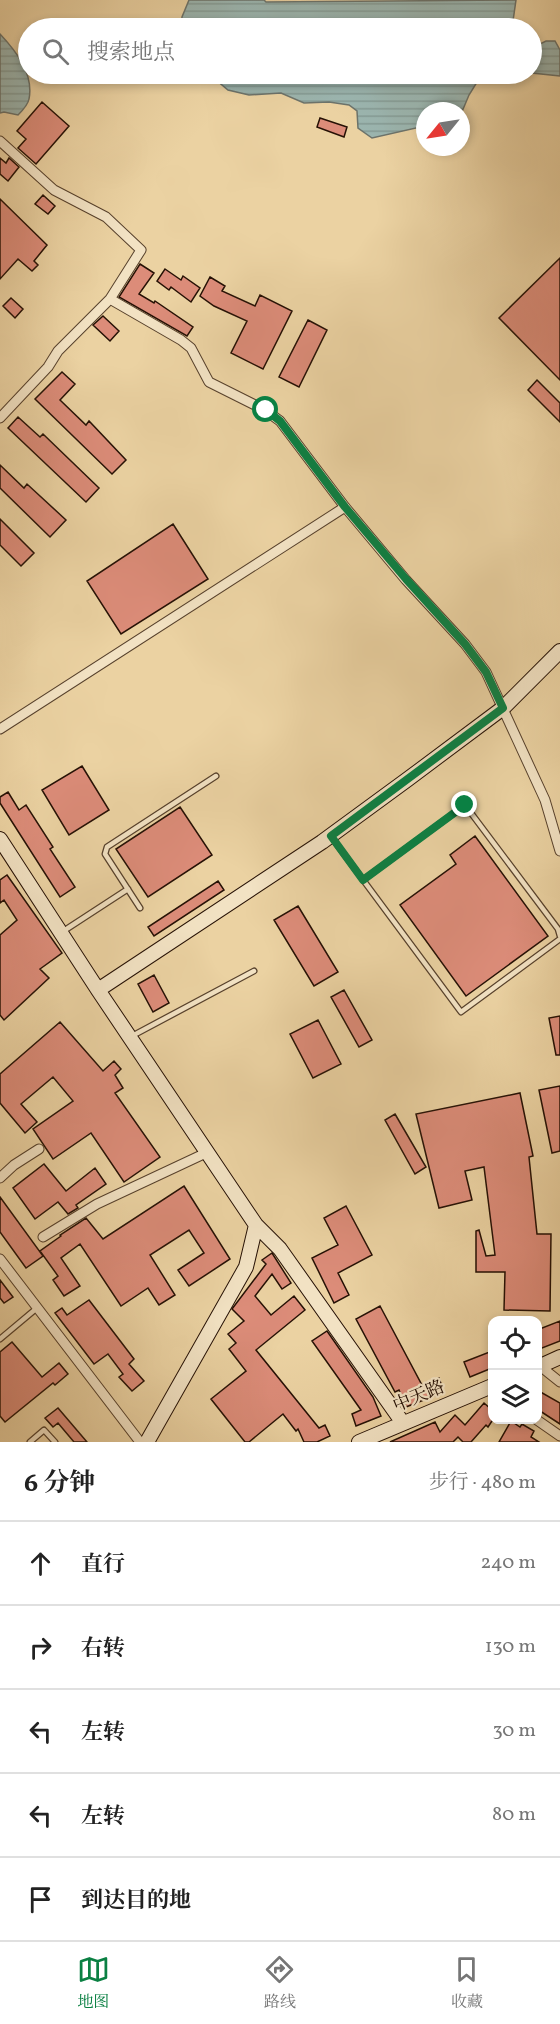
<!DOCTYPE html>
<html lang="zh">
<meta charset="utf-8">
<style>
:root{--surface:#fff;--page:#f6f6f6;--text:#222;--muted:#767676;--line:#e0e0e0;--accent:#0b8043}
body{margin:0;font-family:Vollkorn,"Noto Serif SC",serif;background:var(--page);color:var(--text)}
.controls{position:absolute;right:18px;bottom:18px;display:grid;overflow:hidden;border-radius:12px;box-shadow:0 3px 9px #0003}
.controls button{width:54px;height:54px;display:grid;place-items:center;padding:0;border:0;border-bottom:2px solid var(--line);background:var(--surface);color:var(--text);font:30px sans-serif}
.compass{position:absolute;left:416px;top:102px;width:54px;height:54px;border-radius:50%;background:var(--surface);box-shadow:0 3px 9px #0003;rotate:240deg}
.stop{position:absolute;width:18px;height:18px;margin:-14px;border:4px solid #0b8043;border-radius:50%;background:#fff}
.stop.end{background:#0b8043;border-color:#fff;box-shadow:0 2px 6px #0008}
.list{margin:0;padding:0;list-style:none}
h2{display:flex;justify-content:space-between;align-items:center;height:78px;margin:0;padding:0 24px;font-size:26px}
h2 small{font-size:20px;font-weight:400;color:var(--muted)}
.list li{display:grid;grid-template-columns:39px 1fr auto;gap:18px;align-items:center;box-sizing:border-box;height:84px;padding:0 24px;border-top:2px solid var(--line)}
.list b{display:block;font-size:22px;white-space:nowrap}
.list em{font-size:20px;font-style:normal;color:var(--muted)}
.icon{flex:none;width:33px;height:33px;fill:none;stroke:currentColor;stroke-width:2;stroke-linecap:round;stroke-linejoin:round}
.map{position:relative;flex:none;width:560px;height:1442px;overflow:hidden}
.search{position:absolute;background:var(--surface);box-shadow:0 3px 9px #0003;left:18px;right:18px;top:18px;height:66px;display:flex;align-items:center;gap:15px;box-sizing:border-box;padding:0 21px;border-radius:33px;color:var(--muted);font-size:22px}
.sheet{height:498px;background:var(--surface)}
nav{display:flex;justify-content:space-around;align-items:center;box-sizing:border-box;height:84px;border-top:2px solid var(--line);background:var(--surface);font-size:16px;color:var(--muted)}
nav a{display:grid;justify-items:center;gap:3px}
nav .on{color:var(--accent)}
.map>svg:first-child{display:block}
</style>
<div class="map">
<svg width="560" height="1442" viewBox="0 0 560 1442">
<defs>
<pattern id="water-rules" width="6" height="5" patternUnits="userSpaceOnUse" patternTransform="scale(1.5)"><rect width="6" height="5" fill="#9bb5af"/><path d="M0 2.5h6" fill="none" stroke="#859b95"/></pattern>
</defs>
<rect width="100%" height="100%" fill="#ebd2a2"/>
<filter id="stains"><feTurbulence type="fractalNoise" baseFrequency=".00333" numOctaves="4"/><feColorMatrix values="0 0 0 0 .2 0 0 0 0 .09 0 0 0 0 .02 0 0 0 .5 -.17"/></filter>
<radialGradient id="worn" r=".72"><stop offset=".6" stop-color="#630" stop-opacity="0"/><stop offset="1" stop-color="#630" stop-opacity=".3"/></radialGradient>
<!-- water -->
<path fill="url(#water-rules)" stroke="#6c736b" stroke-width="1.5" d="M189,0h75l2,2 250,-2 -4,28h-331l1,-11z
M0,34c16,17 34,40 29,65 -1,6 -7,12 -11,16l-14,-3 -4,1z
M546,41h9l5,9v26l-28,-3v-17l2,-9z
M209,74h273l-13,21 -8,19v-3h-36v15l-53,12 -14,-10 -1,-17 -8,-6 -20,-3 -25,1 -23,-10 -32,2 -21,-5z"/>
<!-- building -->
<path fill="#dc8c79" stroke="#261105" stroke-width="1.5" d="M42,102l27,24 -33,38 -18,-16 8,-9 -9,-8z
M320,118l27,9 -3,10 -27,-10z
M0,158l6,5 3,-5 10,9 -11,14 -8,-7z
M43,195l12,11 -7,8 -13,-10z
M0,199l47,46 -13,16 4,4 -6,6 -14,-12 -18,20z
M560,258v122l-61,-62z
M140,264l14,9 -15,21 15,9 1,-2 38,26 -6,9 -68,-39z
M165,269l16,11 2,-4 17,12 -9,14 -20,-15 -2,3 -12,-9z
M210,277l15,9 -3,5 33,15 5,-11 32,16 -29,58 -32,-16 16,-32 -33,-15 -14,-10z
M11,298l12,11 -8,9 -12,-12z
M103,316l16,15 -9,10 -17,-16z
M308,320l19,10 -28,57 -20,-10z
M62,372l13,12 -15,16 26,25 3,-4 37,39 -14,14 -77,-75z
M537,380l23,23v19l-32,-32z
M18,417l22,20 3,-3 56,54 -13,14 -78,-74z
M0,465l24,23 3,-4 39,36 -16,17 -50,-49z
M0,519l34,34 -13,13 -21,-21z
M173,524l35,55 -87,55 -34,-53z
M82,766l27,44 -40,25 -27,-45z
M8,792l11,18 7,-5 27,42 -3,2 25,38 -15,10 -60,-94v-6z
M180,807l32,48 -64,42 -32,-48z
M475,836l73,100 -82,60 -66,-91 56,-41 -6,-9z
M7,875l55,78 -22,16 9,9 -45,42 -4,-5v-80l17,-15 -13,-20 -4,3v-23z
M218,881l6,9 -70,46 -6,-9z
M298,906l40,66 -24,14 -40,-66z
M154,975l15,28 -16,9 -15,-28z
M344,990l28,50 -13,7 -28,-50z
M560,1016v39h-4l-7,-37z
M318,1020l23,44 -28,14 -23,-44z
M60,1022l43,49 11,-10 7,8 -6,6 8,13 -8,5 45,64 -36,25 -33,-49 -38,26 -20,-30 40,-28 -20,-24 -32,27 16,18 -12,11 -25,-30v-29z
M560,1086v65l-8,2 -13,-63z
M520,1093l13,63 -4,1 8,77h14l-1,77 -46,-1 1,-38h-29v-41l3,-1 7,26 9,-1 -11,-88 -19,4 7,29 -33,8 -23,-94z
M395,1114l31,53 -11,7 -30,-54z
M44,1164l22,27 29,-23 11,16 -30,21 2,3 -10,6 -10,-12 -23,17 -22,-31z
M184,1186l46,73 -41,27 -11,-16 26,-17 -15,-23 -39,25 25,40 -16,10 -11,-17 -27,18 -41,-62 -19,14 19,28 -16,10 -11,-16 5,-4 -18,-25 21,-15 -1,-1 26,-17 17,21z
M0,1197l43,59 -17,12 -26,-36z
M346,1206l26,49 -34,18 11,22 -15,8 -22,-45 26,-13 -14,-27z
M272,1253l19,30 -9,6 -10,-15 -17,22 16,19 23,-19 11,14 -49,40 63,78 6,-3 5,11 -13,6h-13l-6,-13 -2,2 -13,-17 -34,28h-4l-34,-43 35,-28 -17,-22 7,-6 -8,-9 16,-13 -12,-12 34,-45 -4,-4z
M0,1280l13,17 -9,6 -4,-5z
M89,1300l45,59 -5,5 15,17 -12,10 -13,-14 4,-3 -15,-20 -14,10 -39,-51 7,-5 5,7z
M380,1306l42,79 17,-7 5,14 -38,15 -7,-17 -4,2 -39,-73z
M560,1321v20l-23,9v-20z
M327,1331l46,66 8,19 -25,10 -4,-12 9,-4 -49,-69z
M12,1342l30,35 17,-14 9,11 -13,11 -2,-2 -48,39 -5,-6v-64z
M492,1351v17l-22,9 -6,-15z
M537,1390l23,13v21l-23,-15z
M484,1403l8,7v11l-4,6 -2,-2 -15,17h-8l-5,-5 -5,5h-63l45,-20 5,10 15,-17 10,10z
M58,1408l29,34h-13l-16,-19 -5,4 -8,-9z
M511,1421l9,6 2,-3 12,7 -3,6 8,5h-40z"/>
<g fill="none" stroke-linecap="round" stroke-linejoin="round">
<defs>
<path id="lane" d="M332,838l129,174 99,-73
M363,880l102,-75 93,124 2,7
M140,908l-35,-54 2,-7 109,-71
M62,932l66,-43
M132,1036l122,-65
M0,1339l37,-31
M30,1442l14,-12 11,12"/>
<path id="street" d="M0,141l54,49 52,27 35,33 -31,49 -52,52 -10,16 -48,51
M110,299l71,41 10,8 18,34 56,28 15,11 65,86 61,73 59,64 21,28 59,128 15,51
M0,729l345,-222
M0,1178l14,-13 25,-16
M43,1237l54,-33 111,-52
M0,1259l140,183
M540,1366l20,16
M537,1420l23,16"/>
<path id="secondary" d="M0,839l98,151 158,235 -10,42 -99,175
M98,990l224,-148 86,-63 95,-71 57,-57
M256,1225l24,24 123,174
M538,1367l22,-10
M359,1442l133,-56"/>
</defs>
<!-- lane casing -->
<use href="#lane" stroke="#57412c" stroke-width="7"/>
<!-- street casing -->
<use href="#street" stroke="#57412c" stroke-width="11"/>
<!-- secondary casing -->
<use href="#secondary" stroke="#261105" stroke-width="16"/>
<!-- lane -->
<use href="#lane" stroke="#f2e2c3" stroke-width="4.5"/>
<!-- street -->
<use href="#street" stroke="#f2e2c3" stroke-width="9"/>
<!-- secondary -->
<use href="#secondary" stroke="#f2e2c3" stroke-width="14"/>
</g>
<g fill="none" stroke-linecap="round" stroke-linejoin="round">
<!-- route -->
<path stroke="#0b8043" stroke-width="8" d="M266,410l14,11 65,86 61,72 59,65 21,28 17,36 -172,128 32,44 102,-75"/>
</g>
<g text-anchor="middle" dominant-baseline="central" stroke-width="4.5" stroke-linejoin="round" paint-order="stroke">
<!-- street labels -->
<g font-size="18" fill="#261105" stroke="#f2e2c3">
<text transform="translate(419 1397) rotate(-23)">中天路</text>
</g>
</g>
<rect width="100%" height="100%" filter="url(#stains)"/>
<rect width="100%" height="100%" fill="url(#worn)"/>
</svg>
<div class="controls">
<button><svg class="icon" aria-label="locate" viewBox="0 0 24 24"><circle cx="12" cy="12" r="6"/><path d="M12 2v4M12 18v4M2 12h4M18 12h4"/></svg></button>
<button><svg class="icon" aria-label="layers" viewBox="0 0 24 24"><path d="M12 4l9 5-9 5-9-5zM3 14l9 5 9-5"/></svg></button>
</div>
<svg class="compass" viewBox="-18 -18 36 36"><path d="M0-13l5 13h-10z" fill="#e53935"/><path d="M0 13l5-13h-10z" fill="#767676"/></svg>
<div class="stop" style="left:266px;top:410px"></div>
<div class="stop end" style="left:465px;top:805px"></div>
<div class="search"><svg class="icon" aria-label="search" viewBox="0 0 24 24"><circle cx="10" cy="10" r="6"/><path d="M15 15l6 6"/></svg>搜索地点</div>
</div>
<section class="sheet">
<h2>6 分钟<small>步行 · 480 m</small></h2>
<ul class="list">
<li><svg class="icon" aria-label="ahead" viewBox="0 0 24 24"><path d="M12 20V5M6 11l6-6 6 6"/></svg><div><b>直行</b></div><em>240 m</em></li>
<li><svg class="icon" aria-label="right" viewBox="0 0 24 24"><path d="M7 20v-9h11M14 6l5 5-5 5"/></svg><div><b>右转</b></div><em>130 m</em></li>
<li><svg class="icon" aria-label="left" viewBox="0 0 24 24"><path d="M17 20v-9H6M10 6l-5 5 5 5"/></svg><div><b>左转</b></div><em>30 m</em></li>
<li><svg class="icon" aria-label="left" viewBox="0 0 24 24"><path d="M17 20v-9H6M10 6l-5 5 5 5"/></svg><div><b>左转</b></div><em>80 m</em></li>
<li><svg class="icon" aria-label="arrive" viewBox="0 0 24 24"><path d="M6 21V4h12l-3 4 3 4H6"/></svg><div><b>到达目的地</b></div></li>
</ul>
</section>
<nav>
<a class="on"><svg class="icon" aria-label="map" viewBox="0 0 24 24"><path d="M3 6l6-2 6 2 6-2v14l-6 2-6-2-6 2zM9 4v14M15 6v14"/></svg>地图</a>
<a><svg class="icon" aria-label="directions" viewBox="0 0 24 24"><path d="M12 3l9 9-9 9-9-9zM9 14v-3h6M13 9l2 2-2 2"/></svg>路线</a>
<a><svg class="icon" aria-label="saved" viewBox="0 0 24 24"><path d="M7 4h10v16l-5-4-5 4z"/></svg>收藏</a>
</nav>
